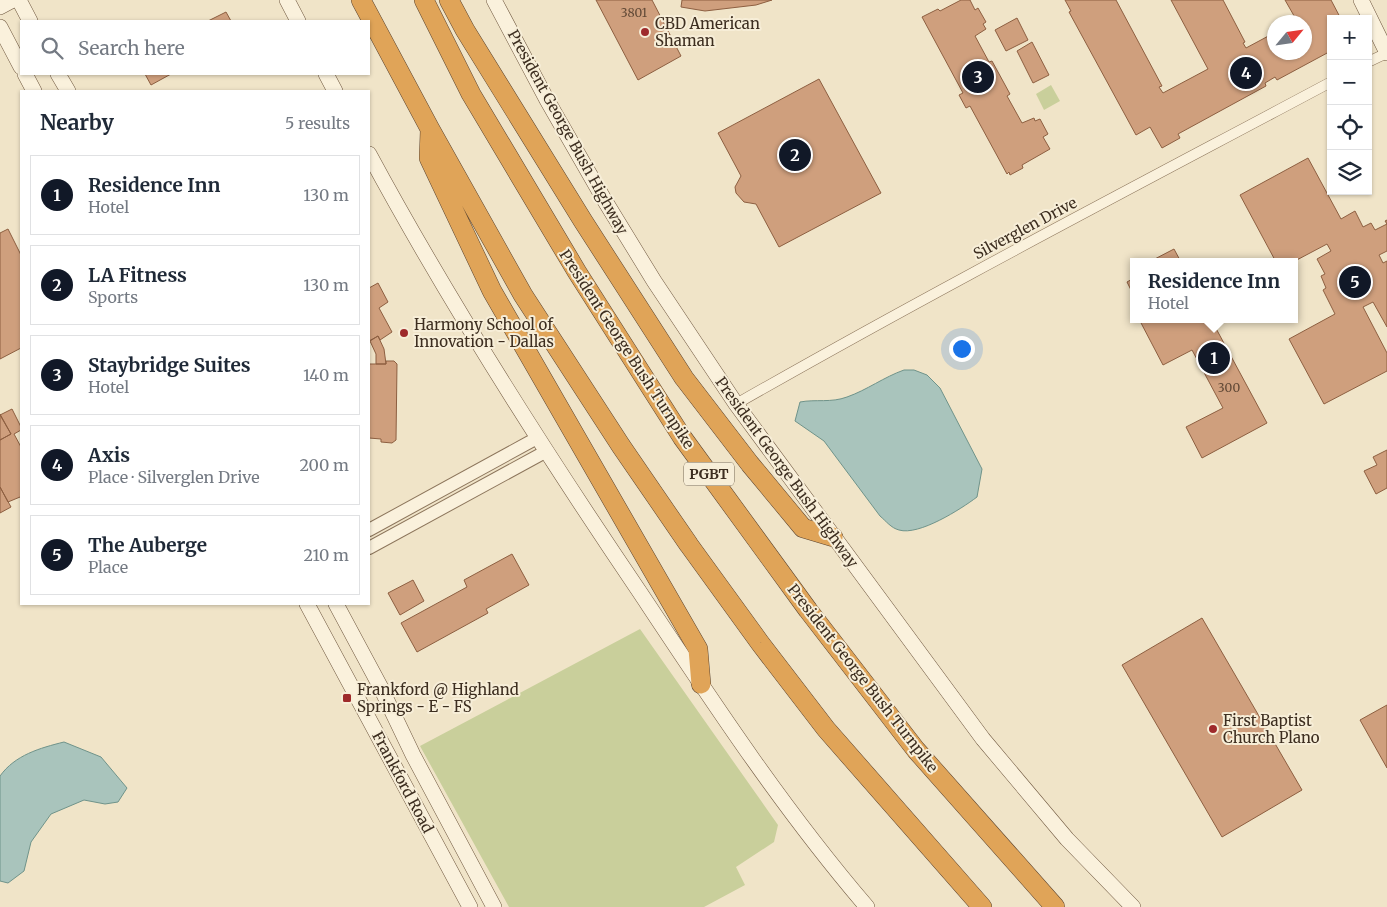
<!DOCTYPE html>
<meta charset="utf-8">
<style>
:root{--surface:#fff;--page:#f6f6f7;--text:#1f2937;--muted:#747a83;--line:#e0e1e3;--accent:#111827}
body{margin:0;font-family:Merriweather,serif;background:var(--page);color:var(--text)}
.controls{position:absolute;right:15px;top:15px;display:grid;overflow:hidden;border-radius:0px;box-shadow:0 1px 4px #0004}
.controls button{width:45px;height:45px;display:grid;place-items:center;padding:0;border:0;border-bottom:1px solid var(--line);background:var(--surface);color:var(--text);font:25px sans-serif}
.compass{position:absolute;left:1267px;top:15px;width:45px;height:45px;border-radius:50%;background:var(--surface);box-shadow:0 1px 4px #0004;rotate:61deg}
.you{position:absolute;left:961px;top:348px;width:18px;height:18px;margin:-12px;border:4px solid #fff;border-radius:50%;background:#1a73e8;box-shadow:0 0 0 8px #1a73e833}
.badge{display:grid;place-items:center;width:32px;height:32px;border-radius:50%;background:var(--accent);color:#fff;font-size:16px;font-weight:700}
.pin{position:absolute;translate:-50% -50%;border:2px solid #fff;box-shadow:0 1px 5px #0006}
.popup{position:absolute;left:1130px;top:258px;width:168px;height:65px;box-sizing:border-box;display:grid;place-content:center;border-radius:0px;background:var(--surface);filter:drop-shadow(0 1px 4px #0005);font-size:16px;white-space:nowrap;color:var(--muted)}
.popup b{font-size:19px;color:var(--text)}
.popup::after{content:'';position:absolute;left:50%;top:100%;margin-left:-10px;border:10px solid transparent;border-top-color:var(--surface)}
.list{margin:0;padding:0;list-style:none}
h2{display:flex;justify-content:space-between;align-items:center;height:65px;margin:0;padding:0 20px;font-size:21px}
h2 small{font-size:16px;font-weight:400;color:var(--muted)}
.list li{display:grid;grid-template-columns:32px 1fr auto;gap:15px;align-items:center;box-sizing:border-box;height:80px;margin:0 10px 10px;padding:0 10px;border:1px solid var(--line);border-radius:0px}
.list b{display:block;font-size:19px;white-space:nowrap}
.list p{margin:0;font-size:16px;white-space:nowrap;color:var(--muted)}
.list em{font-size:16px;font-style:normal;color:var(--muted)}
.icon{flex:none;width:28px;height:28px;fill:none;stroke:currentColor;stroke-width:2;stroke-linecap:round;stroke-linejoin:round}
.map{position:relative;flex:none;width:1387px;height:907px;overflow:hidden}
.search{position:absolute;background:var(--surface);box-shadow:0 1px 4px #0004;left:20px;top:20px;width:350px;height:55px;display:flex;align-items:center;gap:12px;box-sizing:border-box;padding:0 18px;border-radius:0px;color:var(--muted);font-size:19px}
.panel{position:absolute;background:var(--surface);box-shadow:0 1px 4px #0004;left:20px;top:90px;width:350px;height:515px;border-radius:0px}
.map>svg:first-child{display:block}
</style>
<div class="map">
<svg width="1387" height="907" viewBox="0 0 1387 907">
<rect width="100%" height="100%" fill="#f0e4c8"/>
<!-- green -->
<path fill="#c9cf9b" d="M1051,85l9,16 -16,9 -8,-16z
M640,629l138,196 -4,17 -38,25 9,18 -41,22h-195l-89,-161z"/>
<!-- water -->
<path fill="#a9c4bc" stroke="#6f938a" d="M904,370h10l13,5 13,13 42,81 -5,28c-16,12 -58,39 -78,33 -8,-2 -13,-9 -19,-14l-56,-75 -29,-20 5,-19c16,-3 31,1 47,-5 20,-7 37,-20 57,-27z
M64,742l37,15 26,31 -9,14 -13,2 -21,-4 -33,14 -20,28 -7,29 -16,12 -8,-2v-105c15,-21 40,-28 64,-34z"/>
<!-- building -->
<path fill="#cf9f7d" stroke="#8d5f41" d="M596,0h56l29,56 -43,24z
M682,0h90l-16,5 -51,6 -24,-4z
M961,0h9l5,10 3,-2 8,14 -3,2 3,5 -11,7 14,26 3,-1 18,33 -3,2 15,27 12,-5 1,3 5,-2 8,15 -5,3 7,12 -28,16 1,3 -13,7 -1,-3 -2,2 -37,-68 -4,2 -7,-13 4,-2 -41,-76 16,-8 2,2z
M1065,0h51l46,86 -3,1 4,6 45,-24 -37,-69h52l22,42 -2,1 3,5 28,-15v19h30v-30h-10l3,-1 -12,-21h46l10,19h-10v37l-2,-4 -52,28 -2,-3 -10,6 1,3 -88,48 2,4 -18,10 -12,-21 -14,8 -67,-123 2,-1z
M226,12l5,9h-23z
M1017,18l11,22 -22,11 -11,-21z
M1032,42l17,33 -16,8 -16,-32z
M145,74h26l-20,11z
M819,79l62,114 -102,54 -23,-43 -12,-2 -8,-9 -1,-6 6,-11 -23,-43z
M1308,158l33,61 14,-8 8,16 8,-4 4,7 12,-6 -2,-3 2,-1v31l-8,4 4,8 4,-2v66l-14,-25 -10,5 24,46v18l-63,33 -35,-65 46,-25 -12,-24 3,-2 -5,-12 4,-2 -8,-15 14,-8 -4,-7 -34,18h-17l-36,-67z
M8,229l13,26v93l-21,11v-126z
M1174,249l7,13h-32z
M1134,278v18l-7,-14z
M378,283l10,19 -9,6 13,24 -12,8 -2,-4 -9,5v-53z
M1144,319h72l-4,2 55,102 -65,35 -16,-31 37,-19 -31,-58 -29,15 -23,-44z
M378,336l6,13 2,15h-10v-10l-6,-13z
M386,361h8l3,3 -1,76 -4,3 -11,-1v-3l-12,-1v-74h17z
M12,409l9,18v3l-7,4 7,13v52l-1,-2 -12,5 -8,-15v-47l11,-6 -11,-19z
M0,414l11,20 -11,6z
M1387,450v38l-11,6 -12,-23 13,-6 -4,-8z
M0,487l11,20 -11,6z
M512,554l17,31 -43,24 2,4 -71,39 -16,-29 66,-36 -3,-7z
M413,580l11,21 -24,14 -12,-22z
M1202,618l100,172 -80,47 -100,-172z
M1387,705v63l-27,-48z"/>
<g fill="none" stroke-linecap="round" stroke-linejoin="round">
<defs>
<path id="minor" d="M1368,62l19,-9
M736,404c196,-112 396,-216 595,-322"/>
<path id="tertiary" d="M369,530l168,-92
M369,548l176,-96"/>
<path id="secondary" d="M19,0l11,21
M287,0l11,21
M494,0l53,100 58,101 49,80 82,123 247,335 84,100 66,68
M1361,0l26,53
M0,7l13,-7
M0,27l21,40
M25,74l9,17
M58,74l10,17
M326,74l9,17
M369,154c82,152 175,297 272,440 71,107 142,215 226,313
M307,604l163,303
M336,604l44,82 33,69 81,152"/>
<path id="motorway" d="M361,0l69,129 93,166 98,151 68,99 71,98 66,86 156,178
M424,0l47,94 106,178 105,165 126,173 108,140 139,157
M449,0l16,30 118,191 101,157 66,86 53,64 30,9
M430,130l-1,28 63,133 206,358 3,35"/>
</defs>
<!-- minor casing -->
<use href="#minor" stroke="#8d765c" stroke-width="11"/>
<!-- tertiary casing -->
<use href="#tertiary" stroke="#8d765c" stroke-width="14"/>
<!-- secondary casing -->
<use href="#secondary" stroke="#6f573f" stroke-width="16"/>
<!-- motorway casing -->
<use href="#motorway" stroke="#5b4430" stroke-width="20"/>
<!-- minor -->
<use href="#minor" stroke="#faf1dc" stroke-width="10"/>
<!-- tertiary -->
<use href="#tertiary" stroke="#faf1dc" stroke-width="12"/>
<!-- secondary -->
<use href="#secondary" stroke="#faf1dc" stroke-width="15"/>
<!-- motorway -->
<use href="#motorway" stroke="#e0a458" stroke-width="19"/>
</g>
<!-- markers -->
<g fill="#9e2a2b" stroke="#f7eed8" stroke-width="2">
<circle cx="645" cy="32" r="5"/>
<circle cx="404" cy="333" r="5"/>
<rect x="342" y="693" width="10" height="10" rx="2.5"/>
<circle cx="1213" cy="729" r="5"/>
</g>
<g text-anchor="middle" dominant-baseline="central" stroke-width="4" stroke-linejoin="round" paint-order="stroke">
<!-- number labels -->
<g font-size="12" fill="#624a37">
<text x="634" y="12">3801</text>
<text x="1229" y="387">300</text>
</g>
<!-- shield labels -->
<rect fill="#f7eed8" stroke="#756857" stroke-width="1" x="684" y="462.5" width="50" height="23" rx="4"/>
<g font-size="14" font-weight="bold" fill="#3d2e20">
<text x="709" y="474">PGBT</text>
</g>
<!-- poi labels -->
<g font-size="15" fill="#3d2e20" stroke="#f7eed8" text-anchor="start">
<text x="655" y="23">CBD American<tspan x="655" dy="17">Shaman</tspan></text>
<text x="414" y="324">Harmony School of<tspan x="414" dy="17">Innovation - Dallas</tspan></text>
<text x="357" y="689">Frankford @ Highland<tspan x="357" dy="17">Springs - E - FS</tspan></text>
<text x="1223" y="720">First Baptist<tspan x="1223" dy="17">Church Plano</tspan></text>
</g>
<!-- street labels -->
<g font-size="15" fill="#3d2e20" stroke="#f7eed8">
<text transform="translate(568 132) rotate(61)">President George Bush Highway</text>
<text transform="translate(1025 228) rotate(-28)">Silverglen Drive</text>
<text transform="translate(627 349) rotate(57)">President George Bush Turnpike</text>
<text transform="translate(787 472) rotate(54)">President George Bush Highway</text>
<text transform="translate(863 678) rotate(52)">President George Bush Turnpike</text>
<text transform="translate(403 782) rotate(62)">Frankford Road</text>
</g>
</g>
</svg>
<div class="controls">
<button>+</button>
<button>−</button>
<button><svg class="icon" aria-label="locate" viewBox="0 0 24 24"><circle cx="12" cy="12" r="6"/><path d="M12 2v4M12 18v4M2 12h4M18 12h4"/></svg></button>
<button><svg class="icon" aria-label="layers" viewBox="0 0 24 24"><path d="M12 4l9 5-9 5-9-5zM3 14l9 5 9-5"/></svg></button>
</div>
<svg class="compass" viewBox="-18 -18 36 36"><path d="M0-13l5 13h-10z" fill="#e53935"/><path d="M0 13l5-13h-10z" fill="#747a83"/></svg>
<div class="you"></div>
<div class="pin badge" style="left:1214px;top:358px">1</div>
<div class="popup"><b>Residence Inn</b>Hotel</div>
<div class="pin badge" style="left:795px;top:155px">2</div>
<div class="pin badge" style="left:978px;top:77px">3</div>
<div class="pin badge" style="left:1246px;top:73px">4</div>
<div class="pin badge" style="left:1355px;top:282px">5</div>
<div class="search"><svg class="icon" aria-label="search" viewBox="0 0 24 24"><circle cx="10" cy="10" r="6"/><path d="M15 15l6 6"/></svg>Search here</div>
<section class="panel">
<h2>Nearby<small>5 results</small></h2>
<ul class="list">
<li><span class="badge">1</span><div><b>Residence Inn</b><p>Hotel</p></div><em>130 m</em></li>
<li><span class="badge">2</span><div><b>LA Fitness</b><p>Sports</p></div><em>130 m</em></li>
<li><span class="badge">3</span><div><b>Staybridge Suites</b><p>Hotel</p></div><em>140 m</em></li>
<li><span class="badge">4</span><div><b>Axis</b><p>Place · Silverglen Drive</p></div><em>200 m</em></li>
<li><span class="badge">5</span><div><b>The Auberge</b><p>Place</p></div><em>210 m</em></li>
</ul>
</section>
</div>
